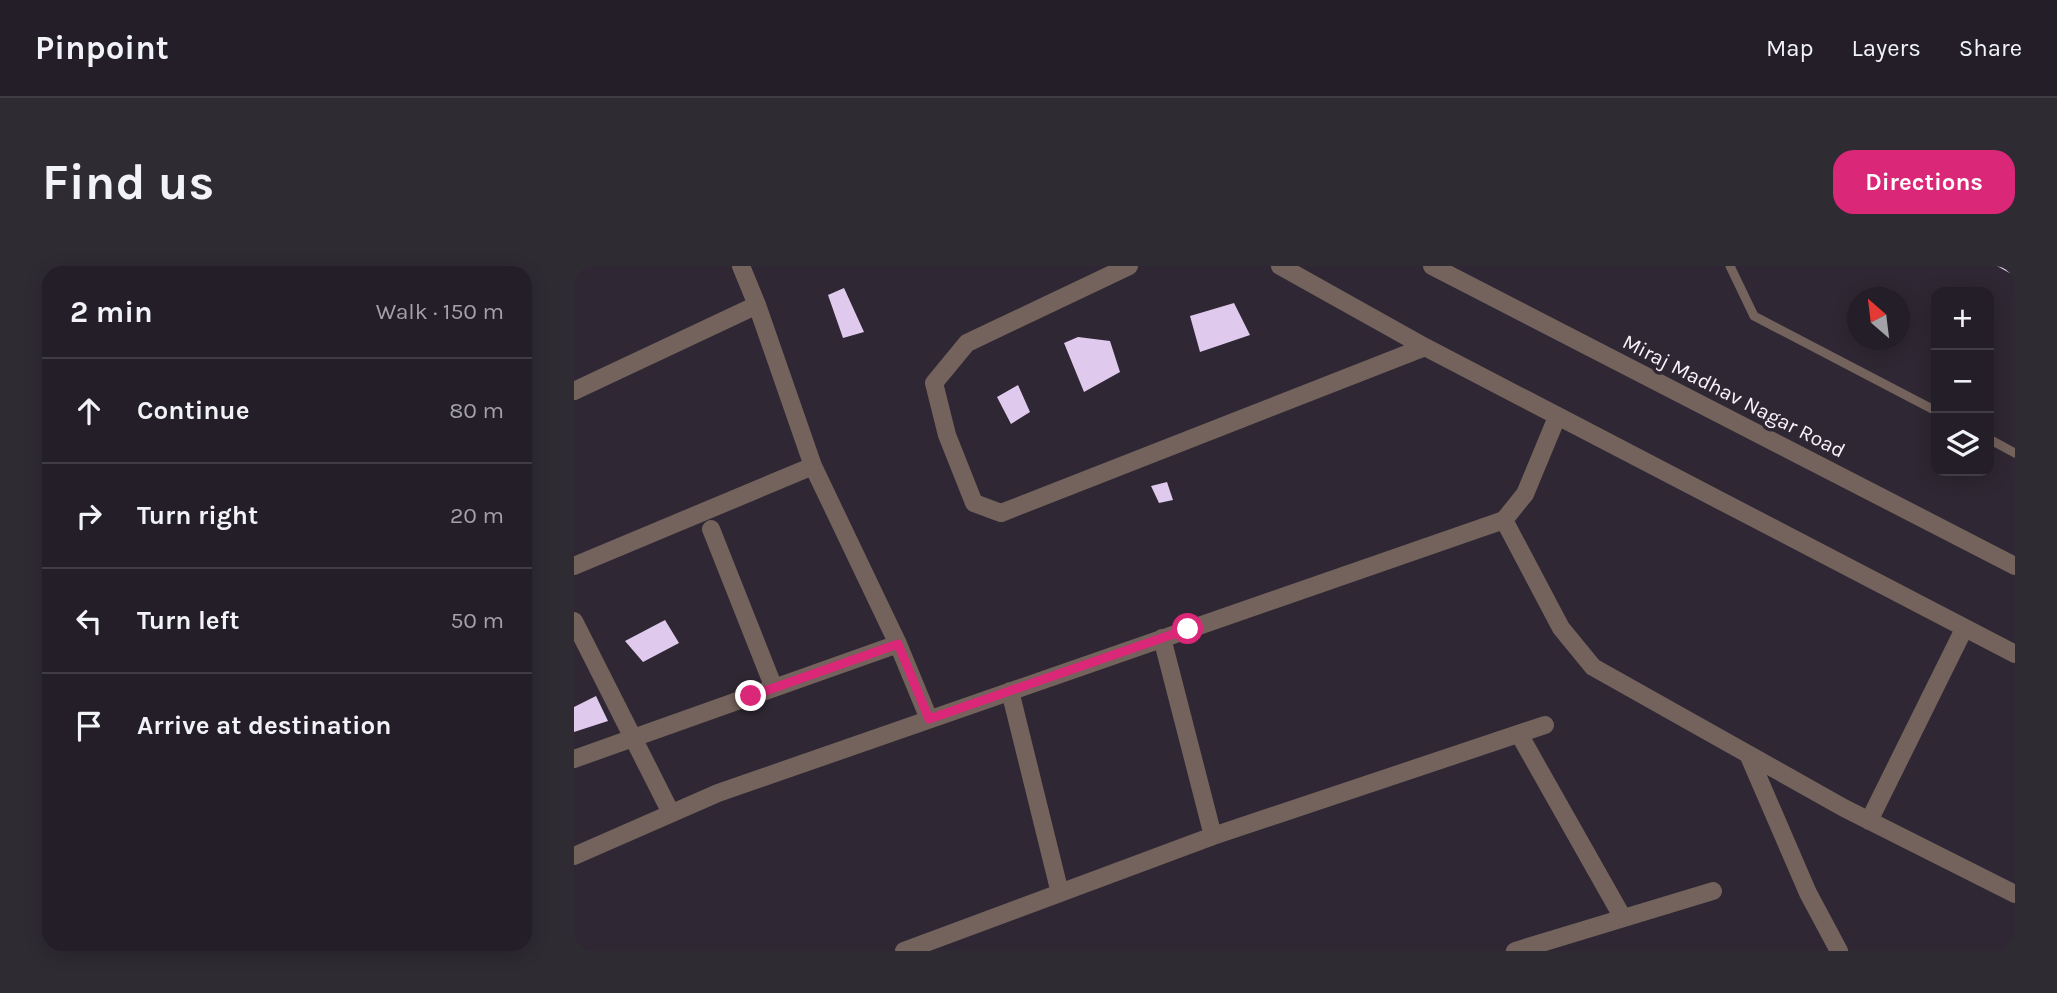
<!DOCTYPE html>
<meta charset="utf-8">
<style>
:root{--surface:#231e27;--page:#2f2b33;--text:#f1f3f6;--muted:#a3a2a7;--line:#403c44;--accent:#db2777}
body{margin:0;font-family:Karla,sans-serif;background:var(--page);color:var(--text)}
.controls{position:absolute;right:21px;top:21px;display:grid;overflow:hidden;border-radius:14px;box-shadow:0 4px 18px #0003}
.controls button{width:63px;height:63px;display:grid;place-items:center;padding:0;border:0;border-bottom:2px solid var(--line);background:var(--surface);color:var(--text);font:35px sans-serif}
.compass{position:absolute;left:1273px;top:21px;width:63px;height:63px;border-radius:50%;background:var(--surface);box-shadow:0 4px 18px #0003;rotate:332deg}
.stop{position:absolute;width:21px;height:21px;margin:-16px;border:5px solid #db2777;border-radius:50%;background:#fff}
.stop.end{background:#db2777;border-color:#fff;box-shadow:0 2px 7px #0008}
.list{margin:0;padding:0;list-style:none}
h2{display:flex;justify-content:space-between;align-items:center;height:91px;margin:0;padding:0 28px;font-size:30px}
h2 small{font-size:23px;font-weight:400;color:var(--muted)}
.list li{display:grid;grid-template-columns:46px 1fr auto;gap:21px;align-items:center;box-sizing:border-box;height:105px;padding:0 28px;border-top:2px solid var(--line)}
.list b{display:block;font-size:26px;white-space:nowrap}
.list em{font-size:23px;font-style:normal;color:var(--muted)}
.icon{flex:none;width:38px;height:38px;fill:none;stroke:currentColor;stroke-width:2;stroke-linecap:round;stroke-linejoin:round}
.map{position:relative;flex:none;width:1441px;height:685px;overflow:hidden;border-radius:21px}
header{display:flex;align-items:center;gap:42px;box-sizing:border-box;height:98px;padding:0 35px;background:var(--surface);border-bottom:2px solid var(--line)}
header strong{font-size:33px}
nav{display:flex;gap:38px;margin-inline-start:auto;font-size:24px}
.intro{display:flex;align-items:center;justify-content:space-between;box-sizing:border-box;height:168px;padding:0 42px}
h1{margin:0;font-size:49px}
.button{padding:18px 32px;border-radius:21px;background:var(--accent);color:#fff;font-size:24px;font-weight:700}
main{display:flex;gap:42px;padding:0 42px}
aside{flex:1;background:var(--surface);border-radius:21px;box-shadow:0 4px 18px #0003}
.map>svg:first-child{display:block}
</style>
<header>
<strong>Pinpoint</strong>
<nav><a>Map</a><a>Layers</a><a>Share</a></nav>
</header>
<div class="intro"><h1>Find us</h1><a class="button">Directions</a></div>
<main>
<aside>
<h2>2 min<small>Walk · 150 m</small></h2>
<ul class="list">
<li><svg class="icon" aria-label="ahead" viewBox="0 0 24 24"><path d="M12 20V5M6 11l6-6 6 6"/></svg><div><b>Continue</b></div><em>80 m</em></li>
<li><svg class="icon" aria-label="right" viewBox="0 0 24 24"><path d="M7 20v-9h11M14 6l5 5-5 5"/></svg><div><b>Turn right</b></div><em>20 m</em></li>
<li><svg class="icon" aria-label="left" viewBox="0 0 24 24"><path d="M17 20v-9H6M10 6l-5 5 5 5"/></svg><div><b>Turn left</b></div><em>50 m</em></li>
<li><svg class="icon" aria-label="arrive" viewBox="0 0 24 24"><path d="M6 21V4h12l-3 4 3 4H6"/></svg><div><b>Arrive at destination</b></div></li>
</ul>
</aside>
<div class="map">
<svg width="1441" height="685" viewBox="0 0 1441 685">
<rect width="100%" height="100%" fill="#2f2834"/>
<!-- building -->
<path fill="#dfc9ed" d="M1423,0h18v10z
M270,22l20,44 -21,6 -15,-43z
M660,37l16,32 -50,17 -10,-36z
M504,71l32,4 10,31 -36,20 -20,-49z
M444,119l12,27 -19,12 -14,-27z
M593,216l6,18 -14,3 -8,-17z
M91,354l14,23 -36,19 -18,-21z
M22,430l12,25 -34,11v-25z"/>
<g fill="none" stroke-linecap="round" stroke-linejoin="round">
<!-- service -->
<path stroke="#74635c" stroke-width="9" d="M1156,0l24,50 182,95
M1415,173l26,14"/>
<!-- minor -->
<path stroke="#74635c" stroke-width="18" d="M555,0l-162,77 -33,40 13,52 27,68 27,10 424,-166
M706,0l145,81 590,307
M0,125l183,-86 -16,-39
M930,254l57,108 32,39 251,141 171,86
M137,263l63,159
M0,300l239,-100
M0,355l97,192
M588,372l51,198
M324,378l31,75
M436,425l50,202
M945,468l104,184
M1174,488l60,139 31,58
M0,493l324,-115 -85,-178 -56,-161
M1295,555l95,-192
M0,590l144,-63 786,-273 21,-26 32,-77
M330,685l309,-115 332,-111
M941,685l198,-60"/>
<!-- tertiary -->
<path stroke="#74635c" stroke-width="18" d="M858,0l583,300"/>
</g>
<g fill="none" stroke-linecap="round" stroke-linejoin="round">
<!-- route -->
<path stroke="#db2777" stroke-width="9" d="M177,430l147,-52 31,75 259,-90"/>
</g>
<g text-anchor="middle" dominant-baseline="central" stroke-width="7" stroke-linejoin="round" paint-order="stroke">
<!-- street labels -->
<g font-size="21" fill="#f8f3fb" stroke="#2f2834">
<text transform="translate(1160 130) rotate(27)">Miraj Madhav Nagar Road</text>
</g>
</g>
</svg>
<div class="controls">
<button>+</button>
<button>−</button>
<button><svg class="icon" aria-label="layers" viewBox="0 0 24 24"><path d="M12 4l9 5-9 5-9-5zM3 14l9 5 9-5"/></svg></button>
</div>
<svg class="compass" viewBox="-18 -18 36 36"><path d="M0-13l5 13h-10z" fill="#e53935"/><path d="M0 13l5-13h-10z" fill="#a3a2a7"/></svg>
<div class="stop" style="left:614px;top:363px"></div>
<div class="stop end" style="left:177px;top:430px"></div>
</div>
</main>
